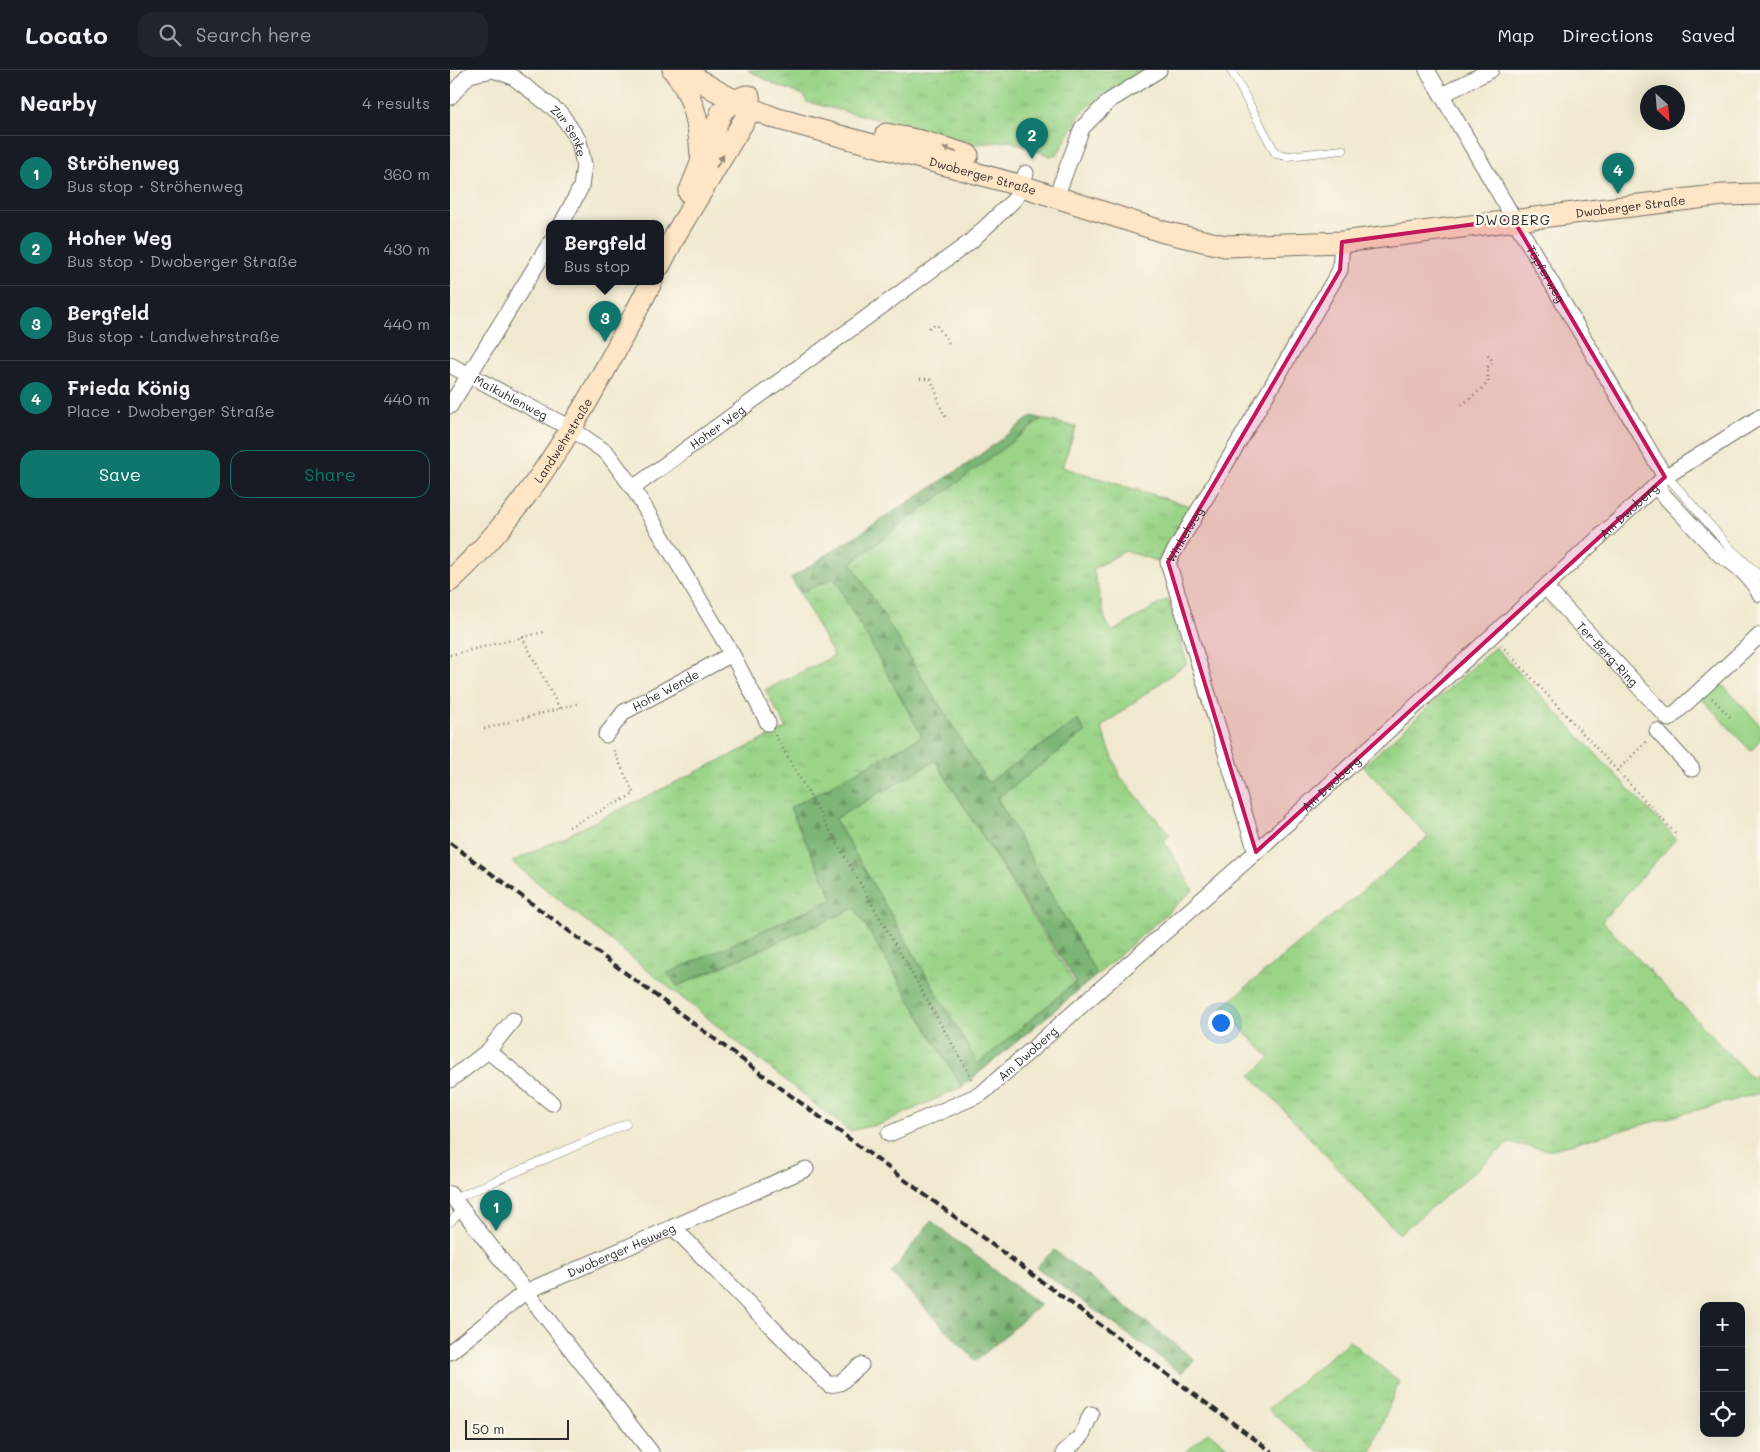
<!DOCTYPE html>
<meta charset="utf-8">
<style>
:root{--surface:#171b24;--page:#20242c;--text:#f1f3f6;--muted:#9ea1a6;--line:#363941;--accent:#0f766e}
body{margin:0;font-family:Mali,sans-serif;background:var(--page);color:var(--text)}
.controls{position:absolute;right:15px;bottom:15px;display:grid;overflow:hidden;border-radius:10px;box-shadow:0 5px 20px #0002}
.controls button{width:45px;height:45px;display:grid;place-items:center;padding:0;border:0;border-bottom:1px solid var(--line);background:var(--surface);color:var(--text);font:25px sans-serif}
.compass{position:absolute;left:1190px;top:15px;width:45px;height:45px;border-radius:50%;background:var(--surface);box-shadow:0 5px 20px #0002;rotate:154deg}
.scale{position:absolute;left:15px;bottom:12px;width:104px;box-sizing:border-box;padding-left:5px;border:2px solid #2b2b2b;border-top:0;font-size:14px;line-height:18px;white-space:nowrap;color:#2b2b2b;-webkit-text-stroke:4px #fbf7ec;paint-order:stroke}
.you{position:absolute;left:770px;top:952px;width:18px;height:18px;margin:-12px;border:4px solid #fff;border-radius:50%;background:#1a73e8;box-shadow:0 0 0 8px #1a73e833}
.badge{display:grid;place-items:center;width:32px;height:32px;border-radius:50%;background:var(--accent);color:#fff;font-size:16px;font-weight:700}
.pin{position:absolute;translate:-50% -41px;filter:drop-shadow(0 1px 2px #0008)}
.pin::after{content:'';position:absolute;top:26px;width:18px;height:15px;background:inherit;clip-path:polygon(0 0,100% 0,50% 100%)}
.popup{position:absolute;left:96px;top:150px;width:118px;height:65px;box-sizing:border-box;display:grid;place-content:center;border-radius:10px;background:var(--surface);filter:drop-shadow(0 1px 4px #0005);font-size:16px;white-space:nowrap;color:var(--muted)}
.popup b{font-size:19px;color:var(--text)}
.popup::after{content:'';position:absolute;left:50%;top:100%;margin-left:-10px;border:10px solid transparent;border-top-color:var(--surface)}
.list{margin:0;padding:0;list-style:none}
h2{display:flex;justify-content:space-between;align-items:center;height:65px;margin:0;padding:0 20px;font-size:21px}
h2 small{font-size:16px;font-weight:400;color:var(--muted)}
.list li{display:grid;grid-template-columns:32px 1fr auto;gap:15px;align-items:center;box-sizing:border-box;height:75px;padding:0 20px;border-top:1px solid var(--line)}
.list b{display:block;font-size:19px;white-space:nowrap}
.list p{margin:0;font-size:16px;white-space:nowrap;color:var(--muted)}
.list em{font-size:16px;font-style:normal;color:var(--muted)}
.actions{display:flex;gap:10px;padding:15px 20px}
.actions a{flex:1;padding:11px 0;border:1px solid var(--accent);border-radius:15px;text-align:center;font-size:18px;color:var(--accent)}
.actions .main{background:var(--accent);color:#fff}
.icon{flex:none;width:28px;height:28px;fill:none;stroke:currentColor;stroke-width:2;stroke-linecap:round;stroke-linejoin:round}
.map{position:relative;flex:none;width:1310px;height:1382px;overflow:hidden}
header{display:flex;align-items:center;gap:30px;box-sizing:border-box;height:70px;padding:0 25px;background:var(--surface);border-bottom:1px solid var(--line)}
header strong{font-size:24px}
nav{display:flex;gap:28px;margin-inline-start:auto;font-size:18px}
.search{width:350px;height:45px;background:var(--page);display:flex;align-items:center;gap:12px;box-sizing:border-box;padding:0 18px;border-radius:15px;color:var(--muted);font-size:19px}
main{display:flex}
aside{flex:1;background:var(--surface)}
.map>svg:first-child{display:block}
</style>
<header>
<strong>Locato</strong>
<div class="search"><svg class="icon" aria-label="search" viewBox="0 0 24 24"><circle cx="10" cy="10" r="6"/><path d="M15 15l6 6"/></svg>Search here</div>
<nav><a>Map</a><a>Directions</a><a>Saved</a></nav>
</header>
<main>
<aside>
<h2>Nearby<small>4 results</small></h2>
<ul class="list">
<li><span class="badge">1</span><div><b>Ströhenweg</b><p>Bus stop · Ströhenweg</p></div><em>360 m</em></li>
<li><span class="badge">2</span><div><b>Hoher Weg</b><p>Bus stop · Dwoberger Straße</p></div><em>430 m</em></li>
<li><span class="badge">3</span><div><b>Bergfeld</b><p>Bus stop · Landwehrstraße</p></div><em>440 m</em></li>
<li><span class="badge">4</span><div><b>Frieda König</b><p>Place · Dwoberger Straße</p></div><em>440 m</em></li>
</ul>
<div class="actions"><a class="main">Save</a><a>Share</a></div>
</aside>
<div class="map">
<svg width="1310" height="1382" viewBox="0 0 1310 1382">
<defs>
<pattern id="grass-tufts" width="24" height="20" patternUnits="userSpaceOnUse" patternTransform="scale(1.25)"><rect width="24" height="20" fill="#9ad487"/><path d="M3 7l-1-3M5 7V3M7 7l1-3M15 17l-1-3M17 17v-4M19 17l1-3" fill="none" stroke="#85b675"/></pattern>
<pattern id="forest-firs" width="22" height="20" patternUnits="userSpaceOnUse" patternTransform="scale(1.25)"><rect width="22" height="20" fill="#7bb674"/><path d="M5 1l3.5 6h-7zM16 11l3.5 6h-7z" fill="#65945f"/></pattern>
</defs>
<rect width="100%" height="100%" fill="#fbf7ec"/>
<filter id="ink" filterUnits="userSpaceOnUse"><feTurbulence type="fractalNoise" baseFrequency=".02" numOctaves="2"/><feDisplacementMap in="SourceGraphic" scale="10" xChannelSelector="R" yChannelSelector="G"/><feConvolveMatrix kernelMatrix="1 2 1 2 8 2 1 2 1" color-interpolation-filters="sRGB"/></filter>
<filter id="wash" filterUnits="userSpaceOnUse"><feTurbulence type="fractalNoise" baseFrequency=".0096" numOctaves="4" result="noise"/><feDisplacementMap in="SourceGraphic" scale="20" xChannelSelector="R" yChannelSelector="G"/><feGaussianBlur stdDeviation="1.12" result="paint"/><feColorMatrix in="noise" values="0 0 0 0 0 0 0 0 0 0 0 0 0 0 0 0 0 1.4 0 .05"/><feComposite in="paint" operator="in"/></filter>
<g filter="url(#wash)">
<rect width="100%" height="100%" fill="#f0e9cf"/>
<!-- grass -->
<path fill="url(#grass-tufts)" stroke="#628059" d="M298,0h393l-42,28 -18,15 -24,42 -6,1 -41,-15 -33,3 -170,-42 -3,-7 -28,-10z
M592,349l34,8 -14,40 128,39 -32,55 -33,-10 -32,18 12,50 7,13 56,-33 19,64 -86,64 19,49 50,59 -6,6 29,49 -96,85 -100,-177 87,-66 -6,-12 -90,63 -138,-220z
M384,508l89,158 -133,72 43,91 -164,74 9,13 177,-78 107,179 -81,37 -32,7 -337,-269 275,-134 -22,-38 69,-34 -34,-63z
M1045,577l181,192 -74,82 150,157 8,-7v22l-211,57 -40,-7 -110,91 -148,-159 19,-17 -49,-50 207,-171 -65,-71z
M485,690l139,223 -96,81 -143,-245z
M899,1271l50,40 -28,71h-53l-50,-43z
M758,1362h1l24,20h-47z"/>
<!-- forest -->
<path fill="url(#forest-firs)" stroke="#537050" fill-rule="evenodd" d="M582,346l10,3 -191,144 137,220 90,-63 7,12 -88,66 100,177 -135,112 -107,-179 -178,78 -9,-13 165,-74 -43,-91 132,-72 -88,-158 -34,15 -9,-15 178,-115zM485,691l141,221 -98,82 -143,-245z
M481,1151l109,84 -64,56 -85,-88z
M604,1180l141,110 -14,13 -145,-106z"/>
<!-- green -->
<path fill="#9ad487" stroke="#628059" d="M1269,611l41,44v15l-9,11 -50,-53z"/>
</g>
<g filter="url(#ink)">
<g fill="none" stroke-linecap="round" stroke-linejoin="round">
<defs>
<path id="lane" d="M781,0l45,84 12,2 55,-6
M1217,406l62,71 31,29
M4,1129l172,-75
M0,1152l13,-12"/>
<g id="street">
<path id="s1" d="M977,0l238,407"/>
<path d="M992,25l49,-25"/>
<path id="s2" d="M0,27l19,-22 24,-5 20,7 48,37 18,27 5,24 -3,22 -19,36"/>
<path d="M606,127l26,-69 27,-27 50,-31"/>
<path id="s3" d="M0,295l122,64 35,24 26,35 99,166 36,69"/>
<path d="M0,336l100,-163"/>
<path d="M1205,416l66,70c16,8 30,23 39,38"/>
<path id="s4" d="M183,418l337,-246 45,-43 11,-26"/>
<path id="s5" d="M1096,518l123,131 91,-84"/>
<path d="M1207,661l35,38"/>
<path id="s6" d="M156,665l18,-23 108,-58"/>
<path id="s7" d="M806,782l-88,-290 172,-292 2,-28"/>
<path d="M38,981l64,52"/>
<path d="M0,1010l38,-29 25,-31"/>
<path id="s8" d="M439,1064l92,-40 275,-242 409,-375 95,-60"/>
<path d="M0,1124l201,258"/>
<path d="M223,1157l156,158 11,-2 21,-18"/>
<path id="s9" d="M0,1282l75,-60 281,-123"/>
<path d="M614,1382l17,-15 10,-23"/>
</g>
<g id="secondary">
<path d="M223,0c21,25 26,54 28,85"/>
<path id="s10" d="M235,0c27,21 59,36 90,48l247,68 142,46 61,14 117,-4 256,-32 125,-15 37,-1"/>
<path d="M436,64l35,7 47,14"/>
<path d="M239,123l33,-82 14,-11 10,-4"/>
<path d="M210,195l17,-33 74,-123 -2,-13"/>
<path id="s11" d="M0,511c90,-83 146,-193 202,-300"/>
</g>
</defs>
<!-- lane casing -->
<use href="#lane" stroke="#706e64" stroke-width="9"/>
<!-- street casing -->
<use href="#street" stroke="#706e64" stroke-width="17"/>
<!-- secondary casing -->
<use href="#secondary" stroke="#706e64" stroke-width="23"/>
<!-- path -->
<path stroke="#706e64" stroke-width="2.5" stroke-dasharray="1 4" stroke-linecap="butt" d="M479,258l7,-4 13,19
M470,309h10c8,12 7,26 16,38
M1012,335l26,-22v-16l5,-5 -6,-9
M72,567l38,72
M1051,575l174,188
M0,585l94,-23
M1262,628l19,20
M34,659l96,-26
M325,665l199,347
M1167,701l31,-31
M119,757l65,-33 -22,-47"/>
<!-- lane -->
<use href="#lane" stroke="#fff" stroke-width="8"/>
<!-- street -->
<use href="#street" stroke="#fff" stroke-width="15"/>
<!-- secondary -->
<use href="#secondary" stroke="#fde5c5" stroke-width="21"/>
<!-- rail -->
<path stroke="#2b2b2b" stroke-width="4" stroke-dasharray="8 4" stroke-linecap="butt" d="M0,773l822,609"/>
</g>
<!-- one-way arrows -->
<defs><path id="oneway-solid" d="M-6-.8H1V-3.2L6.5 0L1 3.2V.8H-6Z" transform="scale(1.25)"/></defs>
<g fill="#948878">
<use href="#oneway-solid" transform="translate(500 80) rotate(-163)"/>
<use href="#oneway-solid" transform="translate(270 91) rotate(-59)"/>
</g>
</g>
<!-- marked area -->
<path fill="#c2185b" fill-opacity="0.2" stroke="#c2185b" stroke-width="4" stroke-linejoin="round" d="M1063,149l152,258 -409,375 -88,-290 172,-292 2,-28z"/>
<g text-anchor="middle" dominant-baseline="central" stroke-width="5" stroke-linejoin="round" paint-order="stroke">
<!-- street labels -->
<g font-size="12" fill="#2b2b2b" stroke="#fbf7ec">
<text stroke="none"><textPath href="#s2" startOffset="154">Zur Senke</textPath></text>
<text stroke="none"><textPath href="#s10" startOffset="318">Dwoberger Straße</textPath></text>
<text stroke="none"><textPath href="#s10" startOffset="978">Dwoberger Straße</textPath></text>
<text stroke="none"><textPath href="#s1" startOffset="236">Töpferweg</textPath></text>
<text stroke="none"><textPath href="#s3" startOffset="69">Maikuhlenweg</textPath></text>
<text stroke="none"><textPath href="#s4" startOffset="104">Hoher Weg</textPath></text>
<text stroke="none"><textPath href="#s11" startOffset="181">Landwehrstraße</textPath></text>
<text stroke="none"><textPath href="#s8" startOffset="972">Am Dwoberg</textPath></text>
<text stroke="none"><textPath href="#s7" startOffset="335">Winkelweg</textPath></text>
<text stroke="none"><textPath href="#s5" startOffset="90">Ter-Berg-Ring</textPath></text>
<text stroke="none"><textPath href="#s6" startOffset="76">Hohe Wende</textPath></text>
<text stroke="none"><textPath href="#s8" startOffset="568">Am Dwoberg</textPath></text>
<text stroke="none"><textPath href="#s8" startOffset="162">Am Dwoberg</textPath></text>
<text stroke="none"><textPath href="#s9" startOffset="201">Dwoberger Heuweg</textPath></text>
</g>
<!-- neighbourhood labels -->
<g font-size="14" letter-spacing="1" fill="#2b2b2b" stroke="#fbf7ec">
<text x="1063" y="149">DWOBERG</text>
</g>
</g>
</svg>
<div class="controls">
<button>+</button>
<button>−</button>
<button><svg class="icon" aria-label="locate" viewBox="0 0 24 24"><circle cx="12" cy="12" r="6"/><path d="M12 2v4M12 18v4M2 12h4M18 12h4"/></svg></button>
</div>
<svg class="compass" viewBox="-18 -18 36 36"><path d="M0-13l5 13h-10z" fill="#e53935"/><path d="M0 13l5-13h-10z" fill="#9ea1a6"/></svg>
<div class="scale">50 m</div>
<div class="you"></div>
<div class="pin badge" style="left:46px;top:1161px">1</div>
<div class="pin badge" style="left:582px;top:89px">2</div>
<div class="pin badge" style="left:155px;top:272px">3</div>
<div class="popup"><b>Bergfeld</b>Bus stop</div>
<div class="pin badge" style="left:1168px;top:124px">4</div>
</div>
</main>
